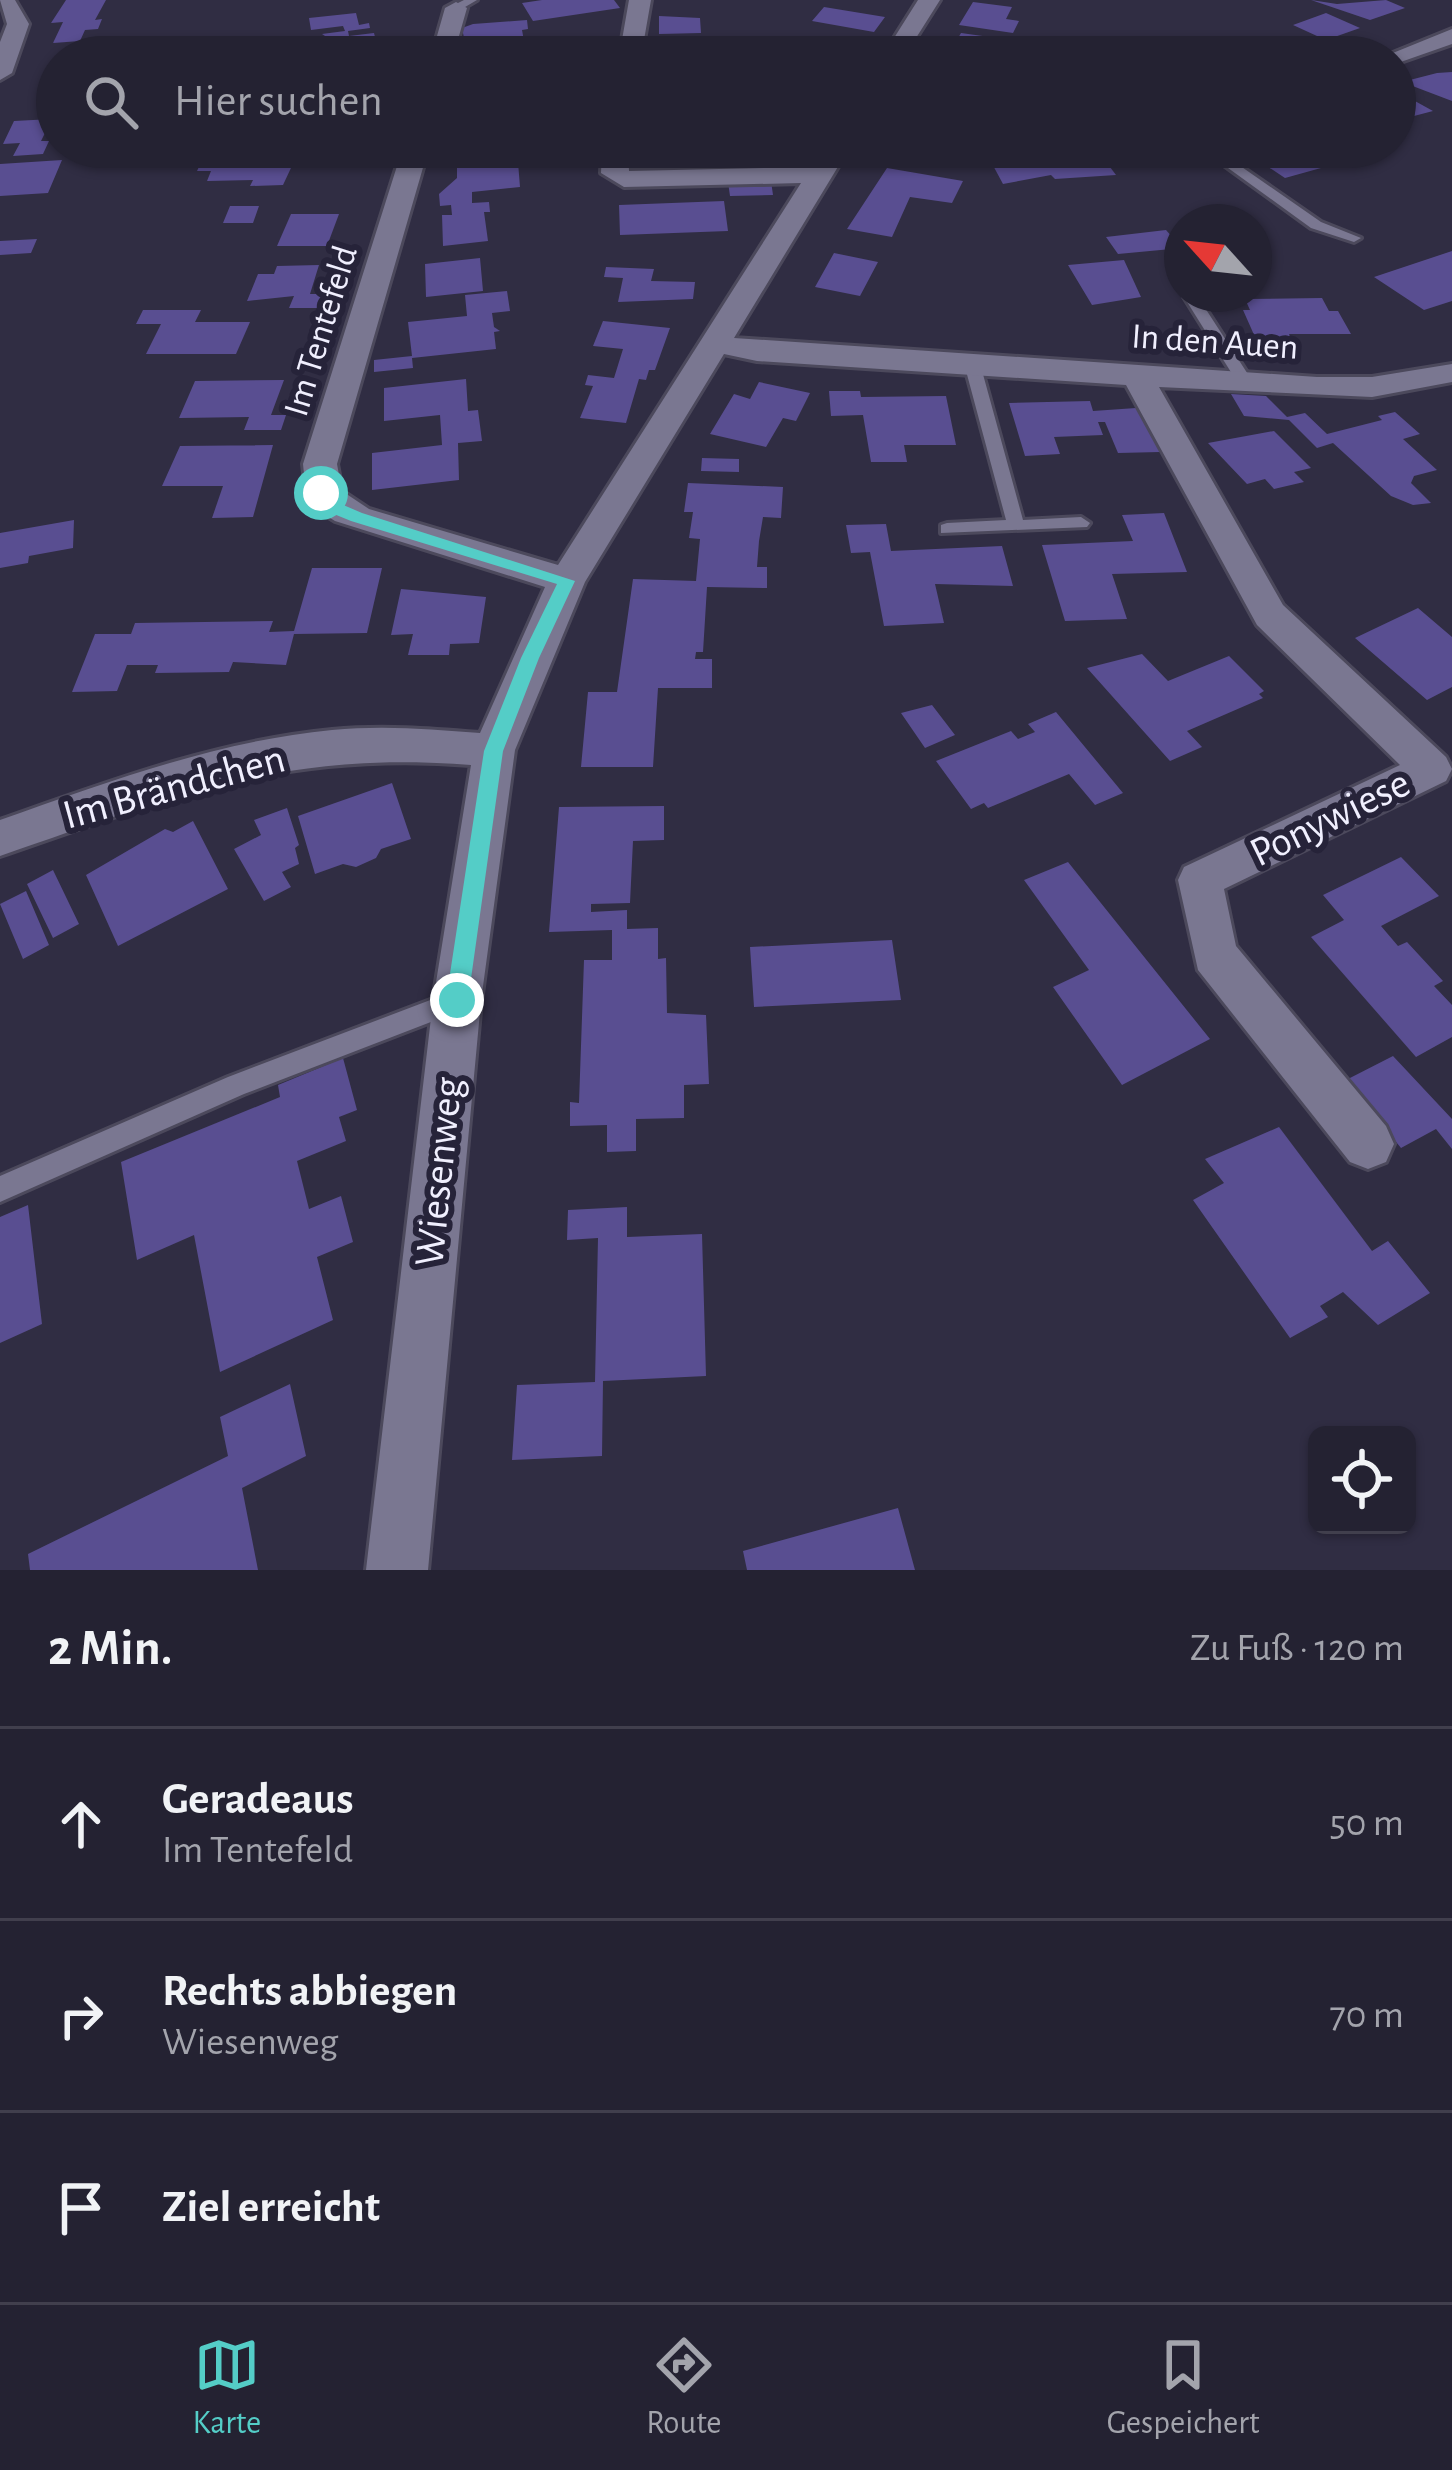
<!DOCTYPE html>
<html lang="de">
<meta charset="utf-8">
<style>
:root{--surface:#242232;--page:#302f3e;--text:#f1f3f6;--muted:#a3a4ac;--line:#413f4d;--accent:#54cdc7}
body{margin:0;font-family:"Alegreya Sans",sans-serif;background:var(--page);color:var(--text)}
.controls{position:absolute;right:36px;bottom:36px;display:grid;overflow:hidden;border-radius:18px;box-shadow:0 3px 9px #0004}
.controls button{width:108px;height:108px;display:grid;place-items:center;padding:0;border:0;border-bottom:3px solid var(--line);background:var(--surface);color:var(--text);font:60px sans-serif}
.compass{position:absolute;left:1164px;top:204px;width:108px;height:108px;border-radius:50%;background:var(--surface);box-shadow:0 3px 9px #0004;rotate:297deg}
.stop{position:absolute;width:36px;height:36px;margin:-27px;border:9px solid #54cdc7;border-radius:50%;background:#fff}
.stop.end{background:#54cdc7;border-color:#fff;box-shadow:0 3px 12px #0008}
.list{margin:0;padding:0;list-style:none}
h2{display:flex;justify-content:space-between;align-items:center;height:156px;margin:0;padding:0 48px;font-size:51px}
h2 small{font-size:39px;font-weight:400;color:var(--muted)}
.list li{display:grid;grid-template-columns:78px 1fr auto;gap:36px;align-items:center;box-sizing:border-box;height:192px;padding:0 48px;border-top:3px solid var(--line)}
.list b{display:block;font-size:45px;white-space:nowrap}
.list p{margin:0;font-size:39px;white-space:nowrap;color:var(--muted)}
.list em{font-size:39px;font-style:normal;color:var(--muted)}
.icon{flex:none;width:66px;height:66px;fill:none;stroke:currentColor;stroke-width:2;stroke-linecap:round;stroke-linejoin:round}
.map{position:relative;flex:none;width:1452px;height:1570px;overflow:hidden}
.search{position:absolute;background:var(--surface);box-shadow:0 3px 9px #0004;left:36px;right:36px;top:36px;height:132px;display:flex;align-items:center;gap:30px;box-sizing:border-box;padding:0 42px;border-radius:66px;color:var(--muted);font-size:45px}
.sheet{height:732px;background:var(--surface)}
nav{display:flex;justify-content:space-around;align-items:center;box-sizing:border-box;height:168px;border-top:3px solid var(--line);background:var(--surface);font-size:33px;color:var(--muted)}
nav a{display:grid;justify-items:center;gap:6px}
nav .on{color:var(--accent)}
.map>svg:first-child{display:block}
</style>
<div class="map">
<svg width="1452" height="1570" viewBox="0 0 1452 1570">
<rect width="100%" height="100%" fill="#302d43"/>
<!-- building -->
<path fill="#594e91" d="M66,0h40l-11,20 7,-1 -4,10 -13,1 -5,11 -27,2 10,-21 -12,1z
M542,0h72l6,8 -87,13 -11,-18z
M1311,0l26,4 49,-4 19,8 -35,12z
M973,2l39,5 -6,12 13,2 -6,12 -54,-8z
M824,7l61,10 -11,15 -62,-11z
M356,13l3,12 10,-2 1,5 -22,3 1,5 25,-3 6,24h-48l-4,-19 -6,-4 23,-3 -2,-5 -32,4 -2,-12z
M1326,13l34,15 -34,12 14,6 -12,4 8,4 -73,3 -18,-9 35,-12 27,12 9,-3 -10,-6 11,-3 -24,-11z
M659,16l41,2 1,15 -42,1z
M527,20l1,9 -6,1 5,27h-50l-2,-20 -11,1 -2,-10 11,-4z
M961,33l36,5 -10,19h-40z
M807,44l63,11v2h-74z
M1452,72v29l-50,-19 35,-9z
M1395,90l38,21 -38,10z
M52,119l-11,22h8l-6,13 -30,2 7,-13 -17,1 11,-23z
M198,147h36l-5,10 69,-4 -15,32 -33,1 3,-6 -46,1 4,-10h-14l7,-15h-10z
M662,147h68l1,13 -69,2z
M767,147h23l4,17h-7l2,7 -38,2 -2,-7 12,-1z
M1238,147h50l33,21 -36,10z
M1060,155h41l15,20 -61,4 -4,-4 -48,9 -14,-26 15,-1 3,5z
M62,160l-14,33 -48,3v-32z
M518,162l2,25 -48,5v11l17,-1 1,10h-6l4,29 -45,5 -1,-31h10l-1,-10 -11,1 -1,-12 18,-16v-10z
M887,168l76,13 -11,22 -42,-6 -18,40 -45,-8z
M771,181l2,14 -43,1 -2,-14z
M724,201l4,30 -108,4 -1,-30z
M230,206h29l-6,17h-30z
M291,214h48l-12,32h-50z
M1166,230l16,18 -64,6 -12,-17z
M37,239l-6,14 -31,2v-14z
M1452,251v50l-28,9 -50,-33z
M834,253l44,9 -18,34 -45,-9z
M480,258l3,33 -57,6 -1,-33z
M1124,260l17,37 -49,8 -24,-40z
M319,265l-9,29h18l-6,14h-33l5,-12 -47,5 11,-27h16l3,-8z
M606,267l48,2 -3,12 44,1 -2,17 -75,3 5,-24 -19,-1z
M507,291l3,20 -18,2 2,14 6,4 -6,1 2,17 -84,9 1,10 -39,4v-12l38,-4 -4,-34 59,-6 -2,-21z
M1322,298l7,13h9l13,23h-62l9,21h-35l-20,-45h7l-5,-11z
M143,310h58l-6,12h55l-14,32h-90l15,-30h-25z
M603,321l67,7 -15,42h-6l-3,10 -7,-1 -13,44 -46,-5 13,-32 -8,-1 3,-10 26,3 9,-29 -30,-3z
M466,379l2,32 10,-1 4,31 -24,2 1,37 -87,10v-37l70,-8 -2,-30 -56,6v-33z
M284,380l-13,35h15l-5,15h-37l5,-13 -70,1 16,-37z
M759,382l51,11 -14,28 -13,-3 -17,29 -56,-13 24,-40 16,5z
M829,391h31l1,6 85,-1 10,49h-52l3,17h-36l-8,-47 -32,1z
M1231,394l35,2 21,21 18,-4 22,21 55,-14 -4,-4 17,-4 25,22 -17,5 34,31 -23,6 -3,7 20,20 -18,2 -22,-9 -58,-53 -16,5 -28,-28 -45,-4z
M1090,401l3,10 43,-3 24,44 -42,1 -13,-31h-7l5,13 -49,2 6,17 -35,2 -16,-53z
M1274,431l37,37 -17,4 10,10 -30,7 -9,-10 -18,5 -39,-41z
M273,445l-20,72 -41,1 11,-32h-61l18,-40z
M702,458l37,1v13l-38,-1z
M688,483l95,4 -2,31 -18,-1 -4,24 -2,26h10v21l-60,-1 -4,65h-7l-1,7h17v29h-54l-5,79h-72l7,-75h29l16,-113 63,2 4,-42 -11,-1 4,-26h-9z
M1164,513l23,59 -75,2 15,45 -62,2 -23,-76 91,-4 -11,-26z
M74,520l-1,28 -44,8 -1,7 -28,5v-35z
M886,524l5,27 111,-5 11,40 -78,-2 9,39 -60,3 -14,-74 -19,1 -5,-28z
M312,568h70l-15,65 -73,1 -8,31 -53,-3 -4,10 -74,1 3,-8h-31l-10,26 -45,1 23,-58h36l4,-11 138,-2 -4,11 25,-1z
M401,589l85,8 -7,46 -29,1 -1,11h-41l5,-21 -22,1z
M1418,608l34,29v50l-25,13 -72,-62z
M1142,654l26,27 61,-25 35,35 -5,3 4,4 -76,33 15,16 -32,14 -83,-93z
M932,705l23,30 -30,13 -24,-35z
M1056,712l67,81 -28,12 -26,-31 -81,34 -4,-5 -13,6 -35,-48 75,-30 7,8 17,-7 -7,-8z
M392,783l19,56 -30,10 -5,9 -20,9 -13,-3 -28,10 -17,-58z
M664,806v34l-31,1 -3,62 -39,1v8l36,-2v19l31,-1v31l8,-1 1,55 39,2 3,69 -25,1v33l-48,1v32l-29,1v-27l-37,1v-24l9,1 5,-143h28v-30l-63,2 10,-125z
M287,808l12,37 -4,3 4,16 -17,8 9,15 -27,14 -30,-52 27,-14 -7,-15z
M193,821l35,68 -110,57 -32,-71 79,-46 8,3z
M1401,857l38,39 -58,30 17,20 9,-4 36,39 -9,5 18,19v32l-36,20 -105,-120 33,-17 -21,-25z
M1068,862l142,177 -88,46 -69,-98 36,-17 -65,-90z
M53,870l26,54 -26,14 -26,-54z
M26,891l23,54 -26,14 -23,-55z
M892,940l9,60 -147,7 -4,-60z
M1393,1056l59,63v30l-16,-20 -35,19 -55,-68z
M343,1058l14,52 -18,7 7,24 -49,20 12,48 32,-13 12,46 -36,15 16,63 -113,52 -26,-137 -57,25 -16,-98 159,-65 -2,-12z
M1279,1127l93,124 16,-10 42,52 -52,32 -35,-33 -23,14 8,11 -38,21 -97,-138 31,-17 -19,-24z
M28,1205l14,119 -42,19v-126z
M627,1207v30l75,-3 4,142 -103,5 -1,75 -90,4 5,-75 78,-3 3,-144 -31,2 1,-30z
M290,1384l16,72 -64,32 16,82h-228l-2,-16 200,-98 -8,-39z
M898,1508l17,62h-168l-4,-19z"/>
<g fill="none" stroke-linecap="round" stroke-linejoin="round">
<defs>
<path id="service" d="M464,0h13l-17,10h-8v-4z
M1199,147h14l108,75 40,16 -7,4 -43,-14z
M1186,294h10l57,88 -2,3h-12l-55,-88z
M973,362l8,5 42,153 58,-3 9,6 -3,4 -146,6v-8l6,-2 59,-3 -41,-153z
M454,991l8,3 4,8 -4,8 -218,84 -244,108v-26l228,-99z"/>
<path id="minor" d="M0,0h15l14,24 -17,49 -12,7v-38l7,-18z
M629,0h22l-10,57h-22z
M918,0h22l-36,57h-22z
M456,2l11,6 -14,49h-22l14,-49z
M1452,29v15l-57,20v-7h-12z
M403,147h26l-92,317 5,27 27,18 189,56 243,-382 -177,4 -23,-14 1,-26h26l1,24 182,-4 13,-20h26l-116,191 583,39h55l80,-13v18l-80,15 -213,-10 124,218 163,152 6,12 -6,12 -222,108 12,57 150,180 8,18 -8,18 -18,7 -18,-7 -152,-192 -20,-90 6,-13 216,-102 -143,-140 -131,-240 -369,-24 -33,-7 -139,228 -70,168 -34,251 -53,569h-62l67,-569 38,-236c-186,-15 -300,32 -471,91v-36c108,-38 217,-79 332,-90 50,-5 99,-1 148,3l65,-146 -210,-66c-23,-13 -30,-32 -32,-57z"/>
</defs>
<!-- service casing -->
<use href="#service" stroke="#4c495c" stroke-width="6"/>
<!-- minor casing -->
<use href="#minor" stroke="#4c495c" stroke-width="6"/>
<!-- service -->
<use href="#service" fill="#7a7791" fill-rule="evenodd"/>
<!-- minor -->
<use href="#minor" fill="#7a7791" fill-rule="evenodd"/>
</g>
<!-- route -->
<path fill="#54cdc7" d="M321,488l20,16 21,9 213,68 -36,77 -36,93 -35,249 -11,11 -11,-11 38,-249 37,-93 36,-74 -206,-63 -22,-9 -16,-19z"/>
<g text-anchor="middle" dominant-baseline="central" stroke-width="12" stroke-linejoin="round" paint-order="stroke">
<!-- far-street labels -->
<g font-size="36" fill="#f0effe" stroke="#262339">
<text transform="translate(321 331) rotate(-73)">Im Tentefeld</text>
<text transform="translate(1215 342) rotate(4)">In den Auen</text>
</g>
<!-- street labels -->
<g font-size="42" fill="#f0effe" stroke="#262339">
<text transform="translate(174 787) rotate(-15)">Im Brändchen</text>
<text transform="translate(1330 818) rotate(-26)">Ponywiese</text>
<text transform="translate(439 1172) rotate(-84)">Wiesenweg</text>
</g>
</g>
</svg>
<div class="controls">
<button><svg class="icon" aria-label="locate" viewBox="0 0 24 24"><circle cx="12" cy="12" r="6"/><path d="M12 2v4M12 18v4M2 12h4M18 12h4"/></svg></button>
</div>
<svg class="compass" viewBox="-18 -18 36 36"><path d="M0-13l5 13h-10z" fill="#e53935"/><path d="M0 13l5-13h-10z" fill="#a3a4ac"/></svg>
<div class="stop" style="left:321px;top:493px"></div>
<div class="stop end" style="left:457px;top:1000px"></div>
<div class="search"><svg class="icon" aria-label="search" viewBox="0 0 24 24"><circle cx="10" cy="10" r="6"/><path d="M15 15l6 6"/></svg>Hier suchen</div>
</div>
<section class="sheet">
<h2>2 Min.<small>Zu Fuß · 120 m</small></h2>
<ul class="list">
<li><svg class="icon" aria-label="ahead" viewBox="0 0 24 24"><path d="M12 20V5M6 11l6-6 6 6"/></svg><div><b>Geradeaus</b><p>Im Tentefeld</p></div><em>50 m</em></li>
<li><svg class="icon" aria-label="right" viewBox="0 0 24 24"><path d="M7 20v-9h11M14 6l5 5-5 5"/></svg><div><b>Rechts abbiegen</b><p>Wiesenweg</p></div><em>70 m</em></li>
<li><svg class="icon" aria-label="arrive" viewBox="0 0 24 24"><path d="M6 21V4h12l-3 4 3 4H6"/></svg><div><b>Ziel erreicht</b></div></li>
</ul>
</section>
<nav>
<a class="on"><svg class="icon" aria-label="map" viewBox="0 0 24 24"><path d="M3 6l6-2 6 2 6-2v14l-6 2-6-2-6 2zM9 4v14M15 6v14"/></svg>Karte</a>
<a><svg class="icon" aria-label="directions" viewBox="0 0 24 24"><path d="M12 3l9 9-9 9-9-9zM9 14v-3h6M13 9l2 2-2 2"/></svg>Route</a>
<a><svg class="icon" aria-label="saved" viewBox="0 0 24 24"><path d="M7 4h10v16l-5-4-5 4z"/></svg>Gespeichert</a>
</nav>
